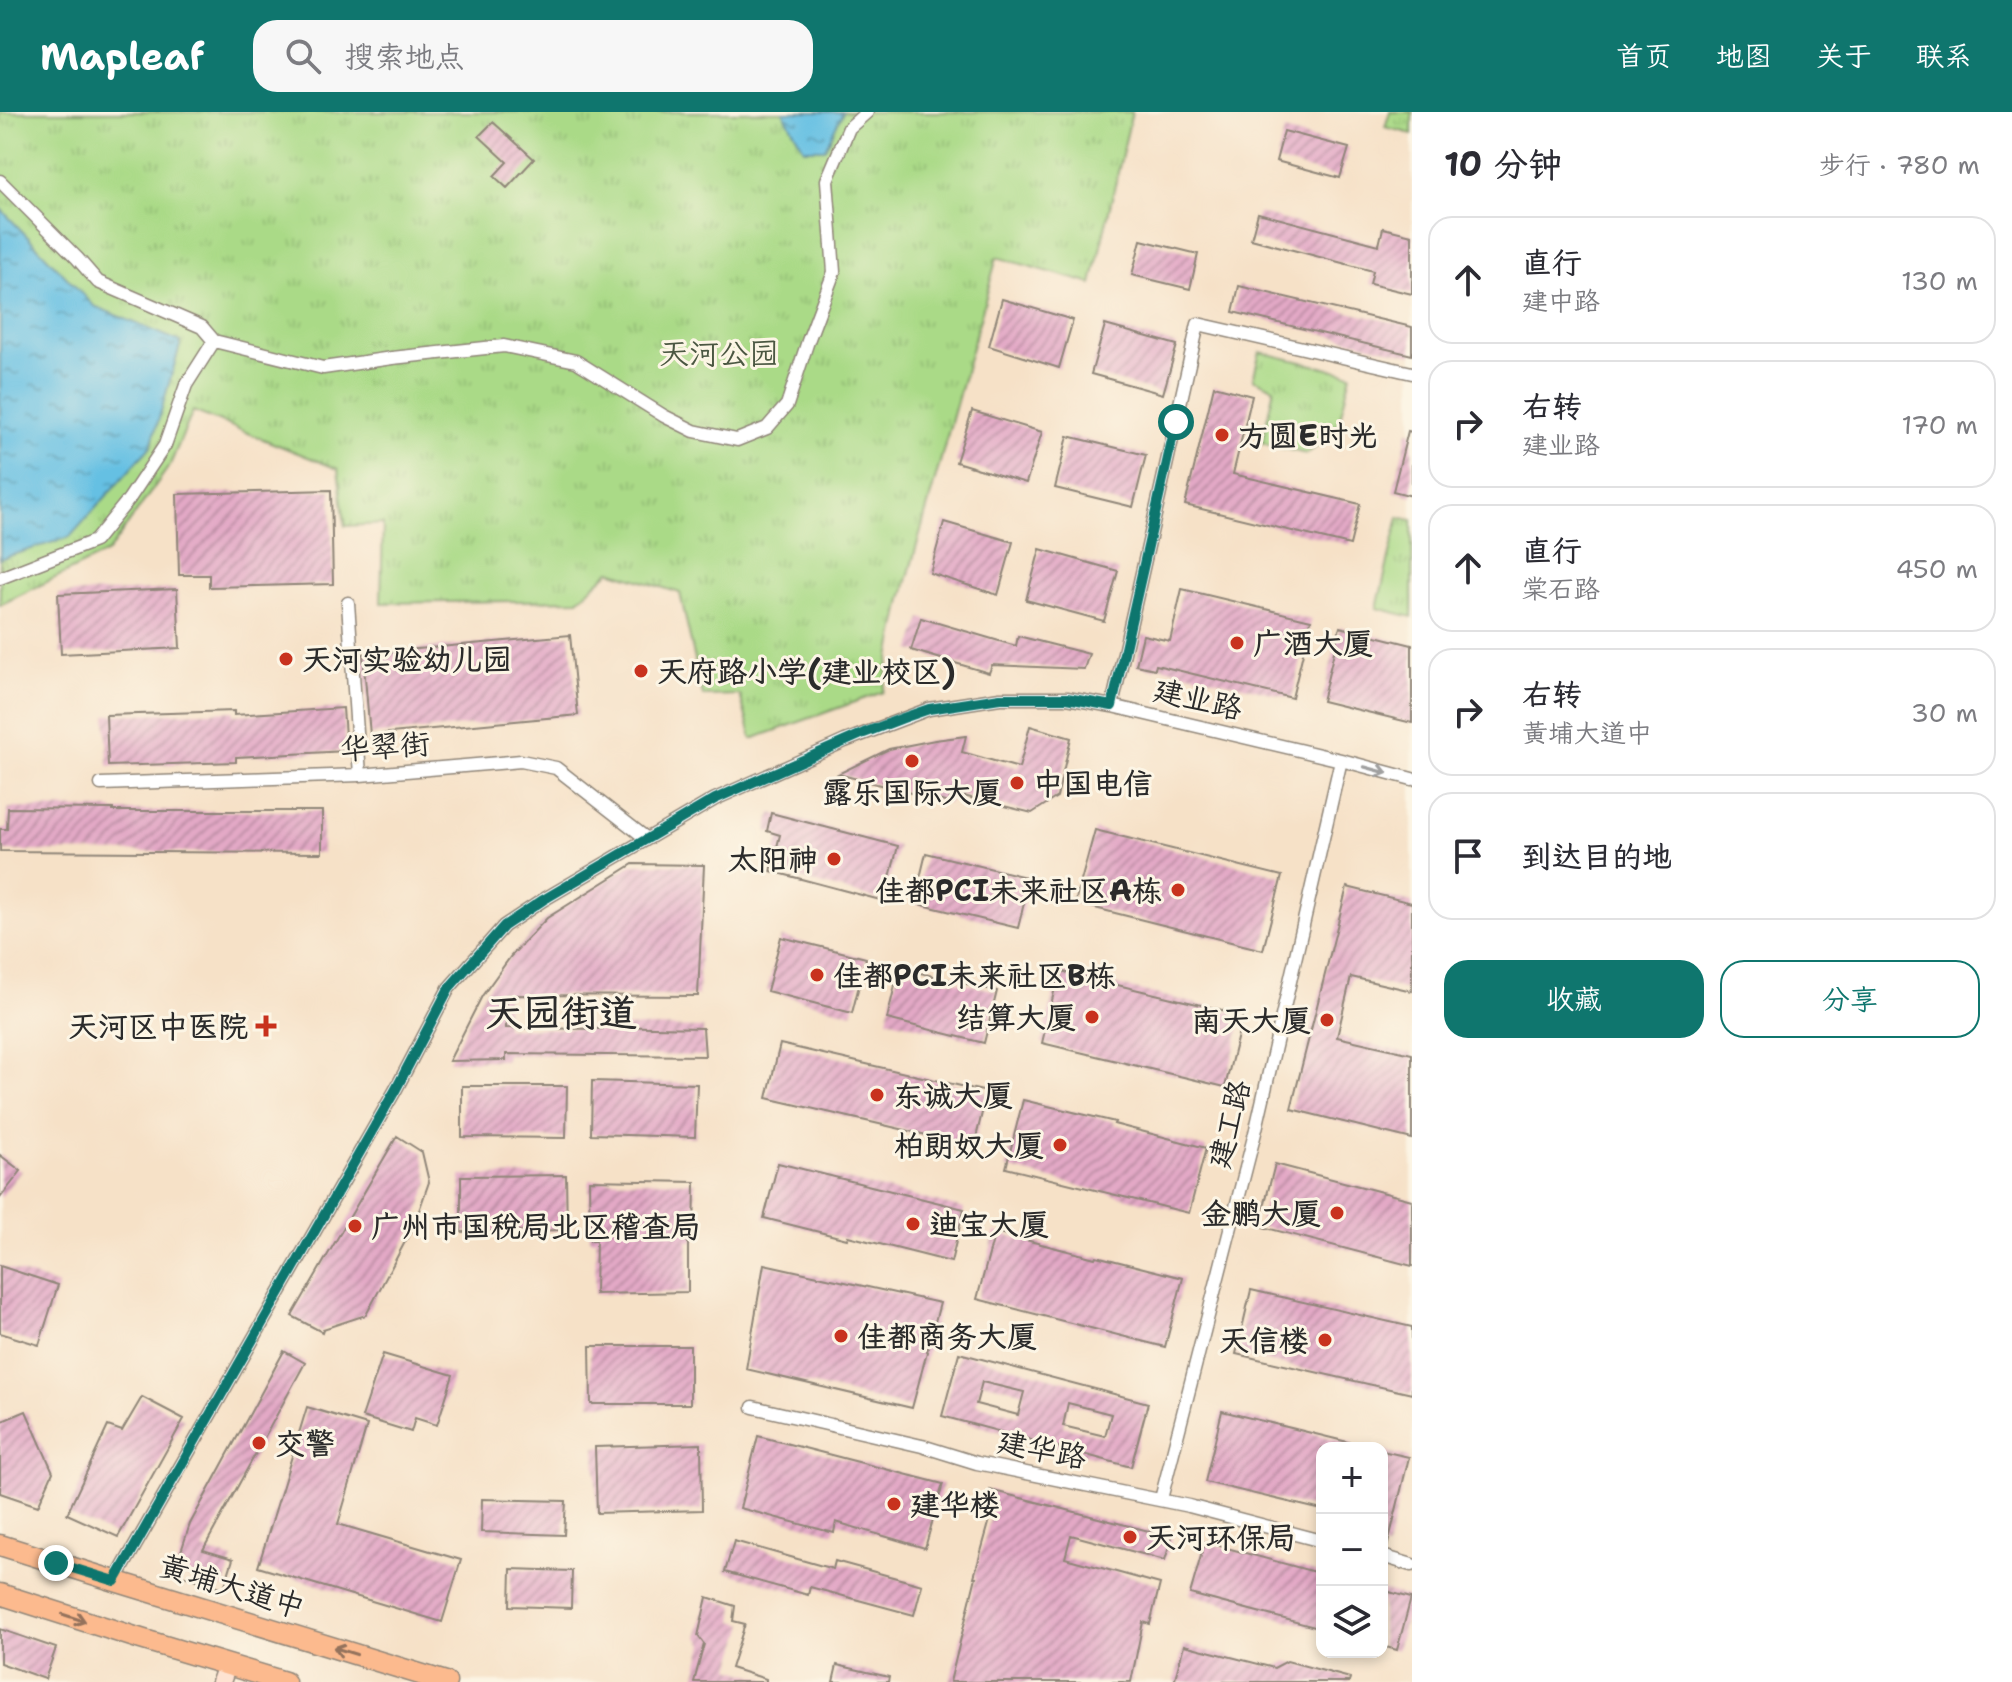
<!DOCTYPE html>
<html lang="zh">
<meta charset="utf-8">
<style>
:root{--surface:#fff;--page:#f7f7f7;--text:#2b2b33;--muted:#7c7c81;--line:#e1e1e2;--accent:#0f766e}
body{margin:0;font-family:"Shantell Sans","LXGW WenKai TC",sans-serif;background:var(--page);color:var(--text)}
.controls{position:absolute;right:24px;bottom:24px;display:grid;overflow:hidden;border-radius:16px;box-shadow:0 4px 12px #0003}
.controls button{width:72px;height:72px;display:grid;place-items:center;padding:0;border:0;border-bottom:2px solid var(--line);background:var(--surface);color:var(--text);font:40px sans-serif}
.stop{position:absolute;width:24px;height:24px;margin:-18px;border:6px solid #0f766e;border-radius:50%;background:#fff}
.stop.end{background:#0f766e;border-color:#fff;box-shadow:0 2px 8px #0008}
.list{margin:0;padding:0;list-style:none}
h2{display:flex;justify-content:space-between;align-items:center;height:104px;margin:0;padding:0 32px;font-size:34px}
h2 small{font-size:26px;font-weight:400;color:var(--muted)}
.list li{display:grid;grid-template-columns:52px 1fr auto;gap:24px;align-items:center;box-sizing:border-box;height:128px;margin:0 16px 16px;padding:0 16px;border:2px solid var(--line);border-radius:24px}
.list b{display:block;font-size:30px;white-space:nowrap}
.list p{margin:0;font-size:26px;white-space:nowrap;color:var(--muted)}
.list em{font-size:26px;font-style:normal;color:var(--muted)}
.actions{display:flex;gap:16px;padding:24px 32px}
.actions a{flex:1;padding:18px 0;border:2px solid var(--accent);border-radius:24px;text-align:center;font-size:28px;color:var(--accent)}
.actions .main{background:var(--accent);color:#fff}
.icon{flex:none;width:44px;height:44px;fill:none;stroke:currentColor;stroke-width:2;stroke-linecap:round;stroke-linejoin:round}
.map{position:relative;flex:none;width:1412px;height:1570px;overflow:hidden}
header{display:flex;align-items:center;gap:48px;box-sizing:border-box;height:112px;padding:0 40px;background:var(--accent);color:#fff}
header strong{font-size:38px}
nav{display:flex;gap:44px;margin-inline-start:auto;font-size:28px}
.search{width:560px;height:72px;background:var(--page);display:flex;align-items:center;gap:20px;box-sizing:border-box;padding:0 28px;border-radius:24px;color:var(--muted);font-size:30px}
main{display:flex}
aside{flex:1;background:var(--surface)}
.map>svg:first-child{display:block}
</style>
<header>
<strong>Mapleaf</strong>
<div class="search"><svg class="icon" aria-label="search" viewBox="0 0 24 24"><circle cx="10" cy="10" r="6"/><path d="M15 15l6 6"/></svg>搜索地点</div>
<nav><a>首页</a><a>地图</a><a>关于</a><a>联系</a></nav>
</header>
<main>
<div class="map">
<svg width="1412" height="1570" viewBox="0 0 1412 1570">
<defs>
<pattern id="grass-tufts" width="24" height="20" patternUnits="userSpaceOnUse" patternTransform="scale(2)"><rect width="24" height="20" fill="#aada87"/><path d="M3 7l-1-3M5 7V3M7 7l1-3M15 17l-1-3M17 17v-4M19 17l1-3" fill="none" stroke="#92bb75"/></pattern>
<pattern id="water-ripples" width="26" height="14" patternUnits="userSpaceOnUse" patternTransform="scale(2)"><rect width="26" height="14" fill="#65c0e3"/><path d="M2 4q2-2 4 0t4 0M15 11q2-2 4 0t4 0" fill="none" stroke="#539cb8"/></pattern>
<pattern id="building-hatch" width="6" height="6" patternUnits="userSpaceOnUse" patternTransform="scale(2)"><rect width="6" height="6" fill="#e3a9c6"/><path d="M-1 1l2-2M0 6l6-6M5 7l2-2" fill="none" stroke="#b88aa1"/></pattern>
</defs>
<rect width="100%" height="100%" fill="#fcf5e5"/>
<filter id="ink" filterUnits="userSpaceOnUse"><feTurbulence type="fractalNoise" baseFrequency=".0125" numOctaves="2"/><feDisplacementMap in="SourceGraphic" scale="16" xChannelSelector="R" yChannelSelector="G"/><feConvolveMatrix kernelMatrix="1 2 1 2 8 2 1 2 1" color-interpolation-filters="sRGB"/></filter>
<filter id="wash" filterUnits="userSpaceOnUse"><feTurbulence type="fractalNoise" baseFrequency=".006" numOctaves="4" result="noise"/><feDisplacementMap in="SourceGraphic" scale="32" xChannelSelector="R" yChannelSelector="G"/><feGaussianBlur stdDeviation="1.8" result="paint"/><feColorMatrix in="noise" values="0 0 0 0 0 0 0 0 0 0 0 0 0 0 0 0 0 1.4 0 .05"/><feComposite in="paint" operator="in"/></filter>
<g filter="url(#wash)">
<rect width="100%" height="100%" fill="#f6e1c7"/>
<!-- grass -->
<path fill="url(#grass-tufts)" stroke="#6a8259" stroke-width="2" d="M0,0h1132l-40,172 -95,-27 -95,342 -19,93 -131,47 -12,-44 -37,1 -23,-103 -70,-22 -32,29 -197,3 2,-79 -38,2 -7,-57 -145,-58 -23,54 -62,87 -108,53z
M1390,0h22v22l-27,-7z
M1260,240l91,22 -15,60 -30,20 -44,-11 12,-55 -21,-9z
M1399,405l13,3v97l-35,-9z"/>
<!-- water -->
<path fill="url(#water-ripples)" stroke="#487687" stroke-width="2" d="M783,0h60l-18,37h-21z
M0,96l94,98 87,36 -30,104 -81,91 -70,22z"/>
<g id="blocks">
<!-- building -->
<path fill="url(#building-hatch)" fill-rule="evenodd" d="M493,10l41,37 -27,29 -13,-12 13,-14 -28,-26z
M1284,19l65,17 -9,30 -64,-17z
M1258,101l121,32 4,-17 29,7v59l-42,-10 3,-13 -122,-32z
M1141,128l57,14 -8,35 -58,-14z
M1239,174l173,41v28l-179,-43z
M1002,187l71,21 -14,48 -70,-22z
M1105,213l72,20 -14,49 -72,-20z
M1214,274l38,10 -19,78 127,30 -10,41 -165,-40z
M972,299l70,21 -16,51 -70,-21z
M1408,319l4,1v64l-19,-5z
M1068,324l78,19 -13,52 -78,-19z
M331,378l2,94 -124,3v-12h-30l-2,-81z
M944,410l69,20 -15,53 -68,-22z
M1040,437l78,22 -14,50 -78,-21z
M177,477l3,59 -119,6 -3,-60z
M1182,477l129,31 -19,78 -136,-33 -1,4 -19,-4 7,-30 27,6z
M921,506l95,28 2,-10 71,18 -5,15 -92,-4 -3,8 -78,-23z
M1340,515l72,18v78l-90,-22z
M570,523l8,80 -208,20 -7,-81z
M343,596l3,43 -110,6v5l-128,4 -2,-51 128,-4v4z
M1030,614l41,12 -14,59 -25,16 -81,-20 -2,10 -111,-29 51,-25 46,-9 31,-4 -4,16 57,16z
M8,696l105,1v2h209v42l-322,-2v-22h7z
M771,701l127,33 -14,55 -113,-30 9,-36 -13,-4z
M1095,718l187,46 -19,74 -188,-47z
M926,741l104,25 -12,50 -104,-25z
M633,752l71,1 -6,131 -192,-1v33l97,1v-3l100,2 2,28 -199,-2v6l-57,1 33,-65 29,-40 36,-38z
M1347,775l65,16v88l-61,-14 -14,60 75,17v85l-121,-30z
M781,825l85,21 -14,55 -85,-22z
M899,856l98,23 -13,52 -97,-24z
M1059,859l184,44 -18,72 -183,-44z
M780,932l207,48 -13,54 -207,-48z
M592,969l105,3 -2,53 -104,-3z
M462,974h105l-1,52 -104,-1z
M1023,988l92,22 -1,2 92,24 -17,65 -183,-45z
M397,1024l25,16 7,30 -15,43 -48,90 -43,14 -1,3 -30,-16z
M0,1043l21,16 -21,27z
M778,1051l186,46 -13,53 -103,-26 -1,3 -83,-21z
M1275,1052l137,36v66l-153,-40z
M566,1063l1,55 -106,2v-56z
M589,1068l106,2 -1,59h-6v51l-93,2 1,-54h-6z
M995,1120l100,26 1,-2 87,22 -18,69 -188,-48z
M764,1152l176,39 -28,105 -166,-39z
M0,1154l58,19 -19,60 -39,-12z
M1251,1178l161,37v67l-176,-40z
M590,1234h100v58h-99z
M284,1239l21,12 -102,187 30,9 -9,29 -50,-15 16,-49z
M959,1241l189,50 -17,64 -189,-51zM982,1270l42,10 -6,23 -42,-11zM1068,1291l43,11 -6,22 -42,-10z
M383,1242l70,21 -16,50 -22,-7 -4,14 -49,-15z
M142,1285l42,22 -66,118 -51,-23 41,-88 14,5z
M307,1295l60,18 -29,99 123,36 -19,62 -184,-55z
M26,1299l27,61 -15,34 -38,-13v-71z
M1222,1299l130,32v5h-30v62l-117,-28z
M758,1324l185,48 -18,64 -89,-26 -2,11 -94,-25z
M701,1332l1,66 -105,3 -2,-66z
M1382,1339l27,6 -22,91 -5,-1z
M990,1378l182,47 -7,23 -94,-25 -6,23 95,26 -10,40 -7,-2 -12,60h-181l26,-105h-2l17,-61 -7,-1z
M482,1387l84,2 -2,34 -83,-3z
M734,1429l99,28 2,-8 87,24 -8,30 -104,-28 -2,8 -83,-23z
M1205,1430l117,32v55l-132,-35z
M511,1457l61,2 -1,37 -61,-2z
M1382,1478l29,8 -14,52 -15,-4z
M707,1485l28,9 -2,15 12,3 -14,44 35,11v3h-72l10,-38 -6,-8z
M0,1517l56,19 -11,31 -45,-16z
M1184,1533l90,23 13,-7 63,17 -1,4h-175z
M837,1553l52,12 -1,5h-55z"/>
</g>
</g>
<g filter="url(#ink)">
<use href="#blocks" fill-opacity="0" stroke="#908679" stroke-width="2"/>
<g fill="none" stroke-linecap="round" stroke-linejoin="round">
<defs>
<path id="street" d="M0,69l77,77 21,24 104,45 12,14 109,27 69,-10 112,-12 72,15 88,55 30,15 43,9 30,-12 20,-23 21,-64 26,-69 -7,-92 22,-52 18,-16
M0,466l95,-37 34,-42 36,-54 21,-60 28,-44
M348,491l12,172
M1112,594l86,-382 214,49
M101,672l259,-9 161,-14 35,7 91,71
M753,1295l169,39 55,17 212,43 133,35
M1161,1387l95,-370 85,-369
M1382,1444l30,9
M115,1469l281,-492 53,-101 55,-62 39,-26 172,-101 130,-58 84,-32 71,-11h67l45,8 229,54 71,19"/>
<path id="secondary" d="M221,1570l6,-17"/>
<path id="primary" d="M0,1433l115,36 331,101
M0,1482l141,45 144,43"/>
</defs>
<!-- street casing -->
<use href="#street" stroke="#908679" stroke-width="15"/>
<!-- secondary casing -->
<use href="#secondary" stroke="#908679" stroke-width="21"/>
<!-- primary casing -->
<use href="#primary" stroke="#908679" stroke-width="23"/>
<!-- street -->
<use href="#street" stroke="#fff" stroke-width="12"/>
<!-- secondary -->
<use href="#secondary" stroke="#fee3d2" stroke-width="18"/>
<!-- primary -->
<use href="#primary" stroke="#fcba8e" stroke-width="20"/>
</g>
<!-- one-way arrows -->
<defs><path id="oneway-shaft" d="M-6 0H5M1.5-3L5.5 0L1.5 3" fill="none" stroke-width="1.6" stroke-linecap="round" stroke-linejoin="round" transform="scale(2)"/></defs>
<use stroke="#a0a0a0" href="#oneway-shaft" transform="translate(1376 658) rotate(15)"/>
<g stroke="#94725c">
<use href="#oneway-shaft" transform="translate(74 1506) rotate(18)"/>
<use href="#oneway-shaft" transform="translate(345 1539) rotate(-163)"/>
</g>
</g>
<g fill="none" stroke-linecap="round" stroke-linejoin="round" filter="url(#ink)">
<!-- route -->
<path stroke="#0f766e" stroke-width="10" d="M56,1451l59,18 281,-492 53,-101 55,-62 39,-26 172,-101 149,-66 39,-15 26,-9 71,-11h67l45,8 64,-284"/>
</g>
<!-- markers -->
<g fill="#c8321e" stroke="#fcf5e5" stroke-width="3">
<circle cx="1222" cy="323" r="8"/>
<circle cx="1237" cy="531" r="8"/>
<circle cx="286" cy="547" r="8"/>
<circle cx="641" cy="559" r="8"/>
<circle cx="912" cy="649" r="8"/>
<circle cx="1017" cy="671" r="8"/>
<circle cx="834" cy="747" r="8"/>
<circle cx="1178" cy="778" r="8"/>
<circle cx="817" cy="863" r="8"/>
<circle cx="1092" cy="905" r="8"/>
<circle cx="1327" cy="908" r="8"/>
<path d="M262 902h8v8h8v8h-8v8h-8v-8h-8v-8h8z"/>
<circle cx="877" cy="983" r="8"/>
<circle cx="1060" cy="1033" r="8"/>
<circle cx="1337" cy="1101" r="8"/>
<circle cx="913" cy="1112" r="8"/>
<circle cx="355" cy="1114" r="8"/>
<circle cx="841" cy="1224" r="8"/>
<circle cx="1325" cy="1228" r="8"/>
<circle cx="259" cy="1331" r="8"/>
<circle cx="894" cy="1392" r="8"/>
<circle cx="1130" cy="1425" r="8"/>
</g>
<g text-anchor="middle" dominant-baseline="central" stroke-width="6" stroke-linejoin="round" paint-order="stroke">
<!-- park labels -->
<g font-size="30" fill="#4b5742" stroke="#fcf5e5">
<text x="719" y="241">天河公园</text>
</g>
<!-- poi labels -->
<g font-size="30" font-weight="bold" fill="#2b2b2b" stroke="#fcf5e5" text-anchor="start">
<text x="1238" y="323">方圆E时光</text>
<text x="1253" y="531">广酒大厦</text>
<text x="302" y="547">天河实验幼儿园</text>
<text x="657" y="559">天府路小学(建业校区)</text>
<text x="1033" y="671">中国电信</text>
<text x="912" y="680" text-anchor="middle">露乐国际大厦</text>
<text x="818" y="747" text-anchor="end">太阳神</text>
<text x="1162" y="778" text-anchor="end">佳都PCI未来社区A栋</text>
<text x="833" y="863">佳都PCI未来社区B栋</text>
<text x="1076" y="905" text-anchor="end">结算大厦</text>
<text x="1311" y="908" text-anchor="end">南天大厦</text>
<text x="248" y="914" text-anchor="end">天河区中医院</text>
<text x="893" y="983">东诚大厦</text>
<text x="1044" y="1033" text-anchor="end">柏朗奴大厦</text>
<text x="1321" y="1101" text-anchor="end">金鹏大厦</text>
<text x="929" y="1112">迪宝大厦</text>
<text x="371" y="1114">广州市国税局北区稽查局</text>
<text x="857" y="1224">佳都商务大厦</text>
<text x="1309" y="1228" text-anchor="end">天信楼</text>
<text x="275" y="1331">交警</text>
<text x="910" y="1392">建华楼</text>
<text x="1146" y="1425">天河环保局</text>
</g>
<!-- street labels -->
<g font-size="30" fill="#2b2b2b" stroke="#fcf5e5">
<text transform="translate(1198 587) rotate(13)">建业路</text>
<text transform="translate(385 634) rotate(-4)">华翠街</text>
<text transform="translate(1229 1012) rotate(-76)">建工路</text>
<text transform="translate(1042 1337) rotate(11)">建华路</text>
<text transform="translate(232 1474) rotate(17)">黄埔大道中</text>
</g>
<!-- district labels -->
<g font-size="38" font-weight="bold" fill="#2b2b2b" stroke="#fcf5e5">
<text x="561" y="900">天园街道</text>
</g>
</g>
</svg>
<div class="controls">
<button>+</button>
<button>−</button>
<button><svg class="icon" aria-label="layers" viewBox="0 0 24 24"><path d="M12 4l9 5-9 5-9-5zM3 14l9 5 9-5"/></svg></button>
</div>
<div class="stop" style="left:1176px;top:310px"></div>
<div class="stop end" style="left:56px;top:1451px"></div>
</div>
<aside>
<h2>10 分钟<small>步行 · 780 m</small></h2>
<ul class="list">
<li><svg class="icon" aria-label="ahead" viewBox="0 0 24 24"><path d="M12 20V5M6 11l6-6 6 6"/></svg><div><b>直行</b><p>建中路</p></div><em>130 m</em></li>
<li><svg class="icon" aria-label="right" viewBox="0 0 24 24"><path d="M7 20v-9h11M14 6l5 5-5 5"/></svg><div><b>右转</b><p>建业路</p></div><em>170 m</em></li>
<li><svg class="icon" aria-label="ahead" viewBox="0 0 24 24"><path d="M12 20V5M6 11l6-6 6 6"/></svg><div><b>直行</b><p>棠石路</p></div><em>450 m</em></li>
<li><svg class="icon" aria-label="right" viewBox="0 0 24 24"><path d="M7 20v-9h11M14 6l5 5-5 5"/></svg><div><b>右转</b><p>黄埔大道中</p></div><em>30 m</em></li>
<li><svg class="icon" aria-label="arrive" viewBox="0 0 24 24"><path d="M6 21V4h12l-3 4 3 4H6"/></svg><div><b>到达目的地</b></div></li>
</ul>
<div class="actions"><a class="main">收藏</a><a>分享</a></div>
</aside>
</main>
